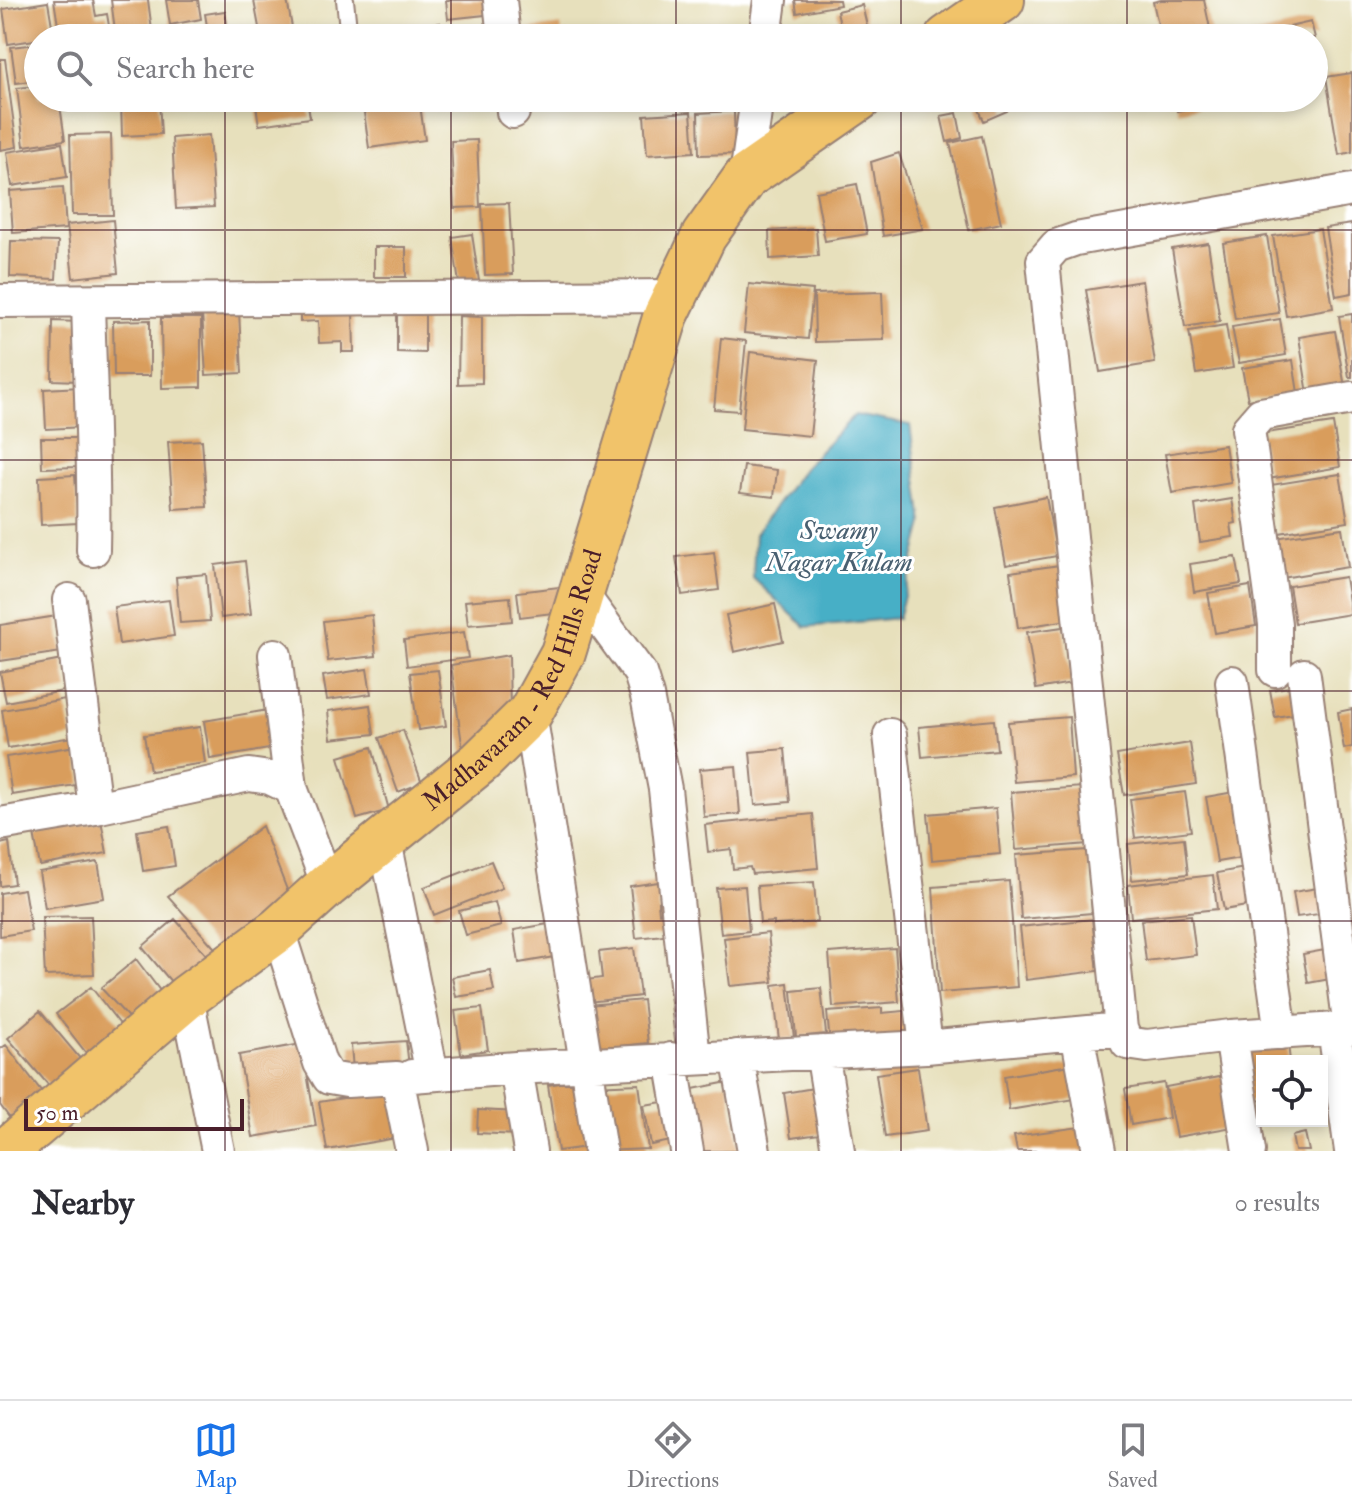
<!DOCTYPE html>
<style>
:root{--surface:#fff;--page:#f7f7f7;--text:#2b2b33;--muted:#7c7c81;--line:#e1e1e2;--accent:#1a73e8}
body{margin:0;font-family:"IM FELL Double Pica",serif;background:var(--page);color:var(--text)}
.controls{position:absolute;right:24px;bottom:24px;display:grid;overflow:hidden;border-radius:0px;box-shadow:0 4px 12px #0003}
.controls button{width:72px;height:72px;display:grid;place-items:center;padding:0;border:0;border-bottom:2px solid var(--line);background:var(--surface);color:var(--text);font:40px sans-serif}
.scale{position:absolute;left:24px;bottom:20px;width:220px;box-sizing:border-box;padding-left:8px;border:4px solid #4a1f2b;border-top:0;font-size:22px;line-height:28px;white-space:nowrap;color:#4a1f2b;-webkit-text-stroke:6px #fff;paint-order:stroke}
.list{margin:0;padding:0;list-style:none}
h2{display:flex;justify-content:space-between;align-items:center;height:104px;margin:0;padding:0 32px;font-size:34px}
h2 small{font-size:26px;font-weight:400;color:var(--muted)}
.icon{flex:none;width:44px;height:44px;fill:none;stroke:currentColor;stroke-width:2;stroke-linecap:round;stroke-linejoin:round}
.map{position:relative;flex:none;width:1352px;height:1151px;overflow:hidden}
.search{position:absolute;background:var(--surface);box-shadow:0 4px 12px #0003;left:24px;right:24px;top:24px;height:88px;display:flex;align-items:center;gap:20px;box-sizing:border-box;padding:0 28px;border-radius:44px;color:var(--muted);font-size:30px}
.sheet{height:248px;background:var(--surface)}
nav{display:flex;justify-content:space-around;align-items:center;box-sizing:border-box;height:112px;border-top:2px solid var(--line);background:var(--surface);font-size:22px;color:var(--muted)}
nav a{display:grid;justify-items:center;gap:4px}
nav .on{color:var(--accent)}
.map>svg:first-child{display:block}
</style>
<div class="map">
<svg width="1352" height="1151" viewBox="0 0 1352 1151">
<rect width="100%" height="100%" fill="#fff"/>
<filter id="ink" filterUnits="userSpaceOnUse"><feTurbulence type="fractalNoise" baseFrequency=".0125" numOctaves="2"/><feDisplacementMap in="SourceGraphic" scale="16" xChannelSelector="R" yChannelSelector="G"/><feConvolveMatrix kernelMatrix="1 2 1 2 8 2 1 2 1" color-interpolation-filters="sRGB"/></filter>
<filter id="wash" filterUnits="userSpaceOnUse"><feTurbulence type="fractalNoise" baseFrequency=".006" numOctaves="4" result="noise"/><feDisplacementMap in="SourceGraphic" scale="32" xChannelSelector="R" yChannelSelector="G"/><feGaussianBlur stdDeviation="1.8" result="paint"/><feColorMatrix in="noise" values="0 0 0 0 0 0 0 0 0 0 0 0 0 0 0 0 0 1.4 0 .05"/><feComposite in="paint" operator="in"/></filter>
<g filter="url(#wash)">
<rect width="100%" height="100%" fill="#e7e0bc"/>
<!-- water -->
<path fill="#47afc6" stroke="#486778" stroke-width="2" d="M855,415l55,10 13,99 -25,94 -93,9 -52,-49 2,-44 48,-65z"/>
<g id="blocks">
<!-- building -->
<path fill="#d99d5c" d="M54,0h39l3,16 11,-2 4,24h-51z
M111,0h37l5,38h-37z
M166,0h32l3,19 -31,6z
M287,0l7,38h-33l-7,-37z
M446,0h46l2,14 -46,5z
M795,0h44l1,5 -43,8z
M1161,0h43l8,38h-51l-8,-36z
M48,2l6,35 -46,7 -5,-35z
M862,5l8,33h-27l-6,-27z
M225,11l4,27h-20l-4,-24z
M1311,22l4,16h-71v-1z
M440,23l2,15h-29l-1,-11z
M561,25l2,13h-36l-1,-8z
M837,28l3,10h-22l-2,-6z
M38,44v36l-22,3 -5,-36z
M0,59h5l12,88 -17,3z
M1352,73v79l-13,3 -13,-78z
M38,86v12h21l6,42 -41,6 -7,-58z
M307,98l3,20 -51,7 -3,-20z
M362,98h57l6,42 -56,8z
M992,98h10l5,13 -23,10 -7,-16z
M1174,98h48v3l-45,10z
M159,100l2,34 -39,2 -1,-34z
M734,111l1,43 -36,1 -1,-42z
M691,112l3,40 -47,3 -3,-40z
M957,113l5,25 -15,4 -6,-26z
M111,134l2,81h-41l-2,-80z
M209,135l5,72 -38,2 -4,-71z
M982,136l19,87 -32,7 -19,-87z
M477,140l3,67 -26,1 -3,-67z
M62,143l5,34 -55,9 -5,-34z
M899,153l24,76 -40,7 -12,-74z
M857,184l10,50 -42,7 -9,-49z
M63,187l3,42 -53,4 -3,-42z
M509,203l4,71 -28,1 -3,-71z
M113,220l5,53 -45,5 -6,-53z
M1352,224v69l-16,3 -11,-68z
M816,228l2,28 -48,3 -1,-28z
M1320,229l13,79 -47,8 -13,-80z
M472,234l7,47 -20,2 -7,-46z
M1267,236l12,77 -44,6 -12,-76z
M11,241l47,1 -2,37 -46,-2z
M1208,243l12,78 -35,6 -13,-78z
M374,247h32v30h-32z
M1142,281l13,82 -55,9 -14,-82z
M749,284l64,6 -5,49 -64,-6z
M882,292l2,48 -69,2 -1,-48z
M397,309h28v44l-28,-1z
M239,311l3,62 -36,2 -4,-62z
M353,311l1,41h-12v-10l-23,1 -1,-22 -18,1v-10z
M1352,314v63h-3l-10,-61z
M459,316l23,1v66l-24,1z
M161,318h40v69l-39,1z
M1280,319l6,36 -47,8 -7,-36z
M150,320v56h-36l-1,-55z
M53,321l27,1 -1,59 -27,-1z
M1226,325l7,43 -37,6 -7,-43z
M1335,331l10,56 -37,7 -9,-57z
M721,338l25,3 -7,70 -25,-2z
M750,352l68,8 -8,76 -68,-7z
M1293,360l5,33 -50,7 -6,-32z
M81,387l3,40 -38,2 -2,-40z
M1333,423l7,44 -72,12 -8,-45z
M41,438h39v29l-38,1z
M202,440l5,67 -34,2 -5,-67z
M1225,445l6,38 -59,10 -7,-39z
M744,466l33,4 -3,27 -34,-4z
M1340,474l8,48 -69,11 -8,-48z
M75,475l3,48 -37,2 -2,-48z
M1046,497l11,59 -51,9 -11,-58z
M1232,499l4,24 -5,1 2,13 -33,5 -5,-37z
M1342,528l6,39 -66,11 -7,-40z
M714,552l5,38 -37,5 -6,-38z
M1236,557l5,27 -47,8 -4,-28z
M245,561l6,53 -30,4 -6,-53z
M1060,565l8,55 -50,8 -8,-56z
M206,574l4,47 -30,2 -4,-46z
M1345,577l6,37 -56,9 -6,-37z
M567,586l3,25 -50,6 -3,-25z
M1250,586l6,40 -41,7 -7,-40z
M510,597l2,24 -44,4 -3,-24z
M169,600l5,36 -55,8 -5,-37z
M775,604l8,37 -49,11 -8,-37z
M372,615l4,41 -48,5 -5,-40z
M57,616l5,36 -62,9v-36z
M1063,627l9,56 -36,6 -9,-57z
M464,632l4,26 -61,8 -3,-26z
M509,655l1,60 -45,51 -14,-101z
M62,660l6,30 -62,12 -6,-30z
M367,669l4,25 -44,6 -4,-24z
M438,670l8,56 -28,4 -8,-57z
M1320,682l4,27 -49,8 -5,-27z
M65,699l7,38 -64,11 -6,-38z
M370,705l4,29 -43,5 -3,-28z
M1352,709v38l-8,2 -6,-37z
M268,710l7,38 -65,11 -6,-38z
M1069,717l4,60 -59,5 -6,-60z
M994,720l3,30 -75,7 -3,-30z
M200,727l5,36 -55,8 -6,-36z
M403,730l19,53 -24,9 -19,-54z
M1190,743l6,41 -72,11 -7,-40z
M76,746l6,38 -70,11 -6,-38z
M372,747l17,63 -32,9 -18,-62z
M785,749l5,53 -35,3 -5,-53z
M736,766l4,48 -36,3 -4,-48z
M1083,787l5,57 -72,6 -5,-58z
M1262,787l12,65 -57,10 -11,-65z
M1185,792l6,39 -56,7 -5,-39z
M996,808l4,46 -68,6 -4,-46z
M813,814l5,54 -66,6 -2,-7 -17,2 -2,-20 -23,3 -3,-27z
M101,820l6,33 -67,13 -6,-32z
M169,826l6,40 -32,5 -6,-40z
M262,826l27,69 -68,60 -53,-59z
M1184,838l4,36 -56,6 -4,-36z
M9,842l5,42 -14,2v-42z
M1088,850l4,63 -71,6 -5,-64z
M491,861l11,27 -68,27 -10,-28z
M98,862l6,36 -59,10 -6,-36z
M1267,864l7,37 -50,9 -7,-37z
M1213,875l4,34 -86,9 -3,-33z
M666,881l2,20 -10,1 1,11 11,-1 3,22 -37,4 -6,-52z
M1009,881l8,106 -77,6 -7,-106z
M814,882l3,40 -43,3v-3l-14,1 -3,-37z
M745,886l4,45 -28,3 -5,-46z
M1330,886l4,26 -37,5 -4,-25z
M24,889l7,42 -31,5v-43z
M495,902l6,24 -35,9 -7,-24z
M1191,915l5,40 -50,6 -5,-41z
M91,916l3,58 -49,2 -3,-59z
M175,919l42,48 -34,29 -41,-49z
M1092,919l6,52 -72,9 -6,-53z
M554,923l6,33 -41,7 -5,-33z
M768,933l5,49 -43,4 -6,-48z
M1352,945v30l-44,8 -5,-29z
M634,948l6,48 -52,6 -2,-22 16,-2 -3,-26z
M895,948l4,54 -66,5 -4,-54z
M136,959l28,37 -27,31 -36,-39z
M490,970l4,21 -38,6 -4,-20z
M788,983l6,55 -15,2 -6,-55z
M91,987l38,49 -35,27 -38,-49z
M821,988l5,46 -30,3 -4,-46z
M643,1000l5,43 -55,6 -5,-44z
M482,1008l6,42 -27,4 -6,-43z
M882,1008v5l33,-3 2,26 -87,8 -3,-32z
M40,1011l43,51 -32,26 -43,-50z
M1287,1036l3,25h-28v39l-16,3 -9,-60z
M406,1041l3,25 -56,4 -2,-25z
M302,1044l14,82 -63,11 -14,-82z
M6,1045l39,51 -33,25 -12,-16v-56z
M1070,1065l5,34 -66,11 -5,-34z
M918,1068l9,63 -42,6 -9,-63z
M1224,1076l9,51 -57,10 -10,-50z
M583,1079l11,67 -36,5 -10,-66z
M728,1082l12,69h-37l-10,-62z
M1164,1083l5,35 -38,7 -6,-36z
M639,1084l9,65 -46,2 -10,-65z
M820,1087l7,46 -36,5 -7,-45z
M393,1090l9,47 -75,13 -8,-48z
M669,1101l7,39 -25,5 -7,-40z
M478,1110l42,2 -2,23 -41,-2z
M1087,1126l4,25h-74l-3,-15z
M1305,1133l4,18h-14l-3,-15z"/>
</g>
</g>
<g filter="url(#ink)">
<use href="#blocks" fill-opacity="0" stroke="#988074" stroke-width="2"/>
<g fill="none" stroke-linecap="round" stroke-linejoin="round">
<defs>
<path id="service" d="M345,0l4,38"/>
<path id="minor" d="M500,0l4,38
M765,38l5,-38
M512,98l1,14
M746,177l11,-79
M1352,190l-276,49 -20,7 -13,15 78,768 6,14 20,3 84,-10 121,-8
M0,301l677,-5
M88,302c2,83 7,165 5,248
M582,594l58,79 7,23 18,93 29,269
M69,600l26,208
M275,655l16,133
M1275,670v-46l-27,-195 13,-15 91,-16
M1304,675l46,353
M1232,682l49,351
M530,713l70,438
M890,735l36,312
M0,824l95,-16 154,-33 21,3 21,10 37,97
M385,841l47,233
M278,930l42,133 9,15 18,3 50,-3 15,73
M187,997l31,154
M1334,1029l17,122
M1077,1033l22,118
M1231,1036l18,115
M822,1052l16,99
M737,1056l17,95
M671,1059l16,92
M516,1068l410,-21 195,-18
M412,1076l104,-8 14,83"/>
<g id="primary">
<path d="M947,38l55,-38"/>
<path id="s1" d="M6,1151l181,-154 91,-67 50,-45 152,-123 50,-49 33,-60 103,-338 38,-79 42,-59 114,-79"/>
</g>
</defs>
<!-- service casing -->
<use href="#service" stroke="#988074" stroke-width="20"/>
<!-- minor casing -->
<use href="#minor" stroke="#988074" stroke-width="36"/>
<!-- primary casing -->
<use href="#primary" stroke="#988074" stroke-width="48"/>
<!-- service -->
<use href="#service" stroke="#fff" stroke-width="16"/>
<!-- minor -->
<use href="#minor" stroke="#fff" stroke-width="32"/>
<!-- primary -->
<use href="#primary" stroke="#f1c36a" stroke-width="44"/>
</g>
</g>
<!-- grid -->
<path fill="none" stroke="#4a1f2b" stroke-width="2" stroke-opacity="0.55" d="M225,0v38M451,0v38M676,0v38M901,0v38M1127,0v38M225,98v1053M451,98v1053M676,98v1053M901,98v1053M1127,98v1053M0,230h1352M0,460h1352M0,691h1352M0,921h1352"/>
<g text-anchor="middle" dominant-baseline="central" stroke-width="6" stroke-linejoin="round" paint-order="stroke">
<!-- street labels -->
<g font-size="26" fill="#4a1f2b" stroke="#fff">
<text stroke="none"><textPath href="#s1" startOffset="702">Madhavaram - Red Hills Road</textPath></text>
</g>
<!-- water labels -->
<g font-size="28" font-style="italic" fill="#496071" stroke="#fff">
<text x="839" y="530">Swamy<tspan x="839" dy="32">Nagar Kulam</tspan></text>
</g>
</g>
</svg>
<div class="controls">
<button><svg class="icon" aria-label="locate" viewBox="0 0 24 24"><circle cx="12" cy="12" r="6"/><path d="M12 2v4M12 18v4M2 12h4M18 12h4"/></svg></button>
</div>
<div class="scale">50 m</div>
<div class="search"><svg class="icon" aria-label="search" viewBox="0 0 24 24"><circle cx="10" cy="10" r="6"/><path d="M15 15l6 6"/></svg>Search here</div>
</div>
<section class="sheet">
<h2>Nearby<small>0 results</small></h2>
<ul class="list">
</ul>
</section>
<nav>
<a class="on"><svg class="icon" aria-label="map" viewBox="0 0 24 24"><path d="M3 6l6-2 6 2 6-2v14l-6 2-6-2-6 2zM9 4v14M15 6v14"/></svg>Map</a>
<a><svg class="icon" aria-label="directions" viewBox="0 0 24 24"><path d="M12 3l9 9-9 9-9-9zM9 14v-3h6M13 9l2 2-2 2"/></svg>Directions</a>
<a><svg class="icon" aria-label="saved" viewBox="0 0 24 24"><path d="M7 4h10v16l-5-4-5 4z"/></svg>Saved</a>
</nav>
